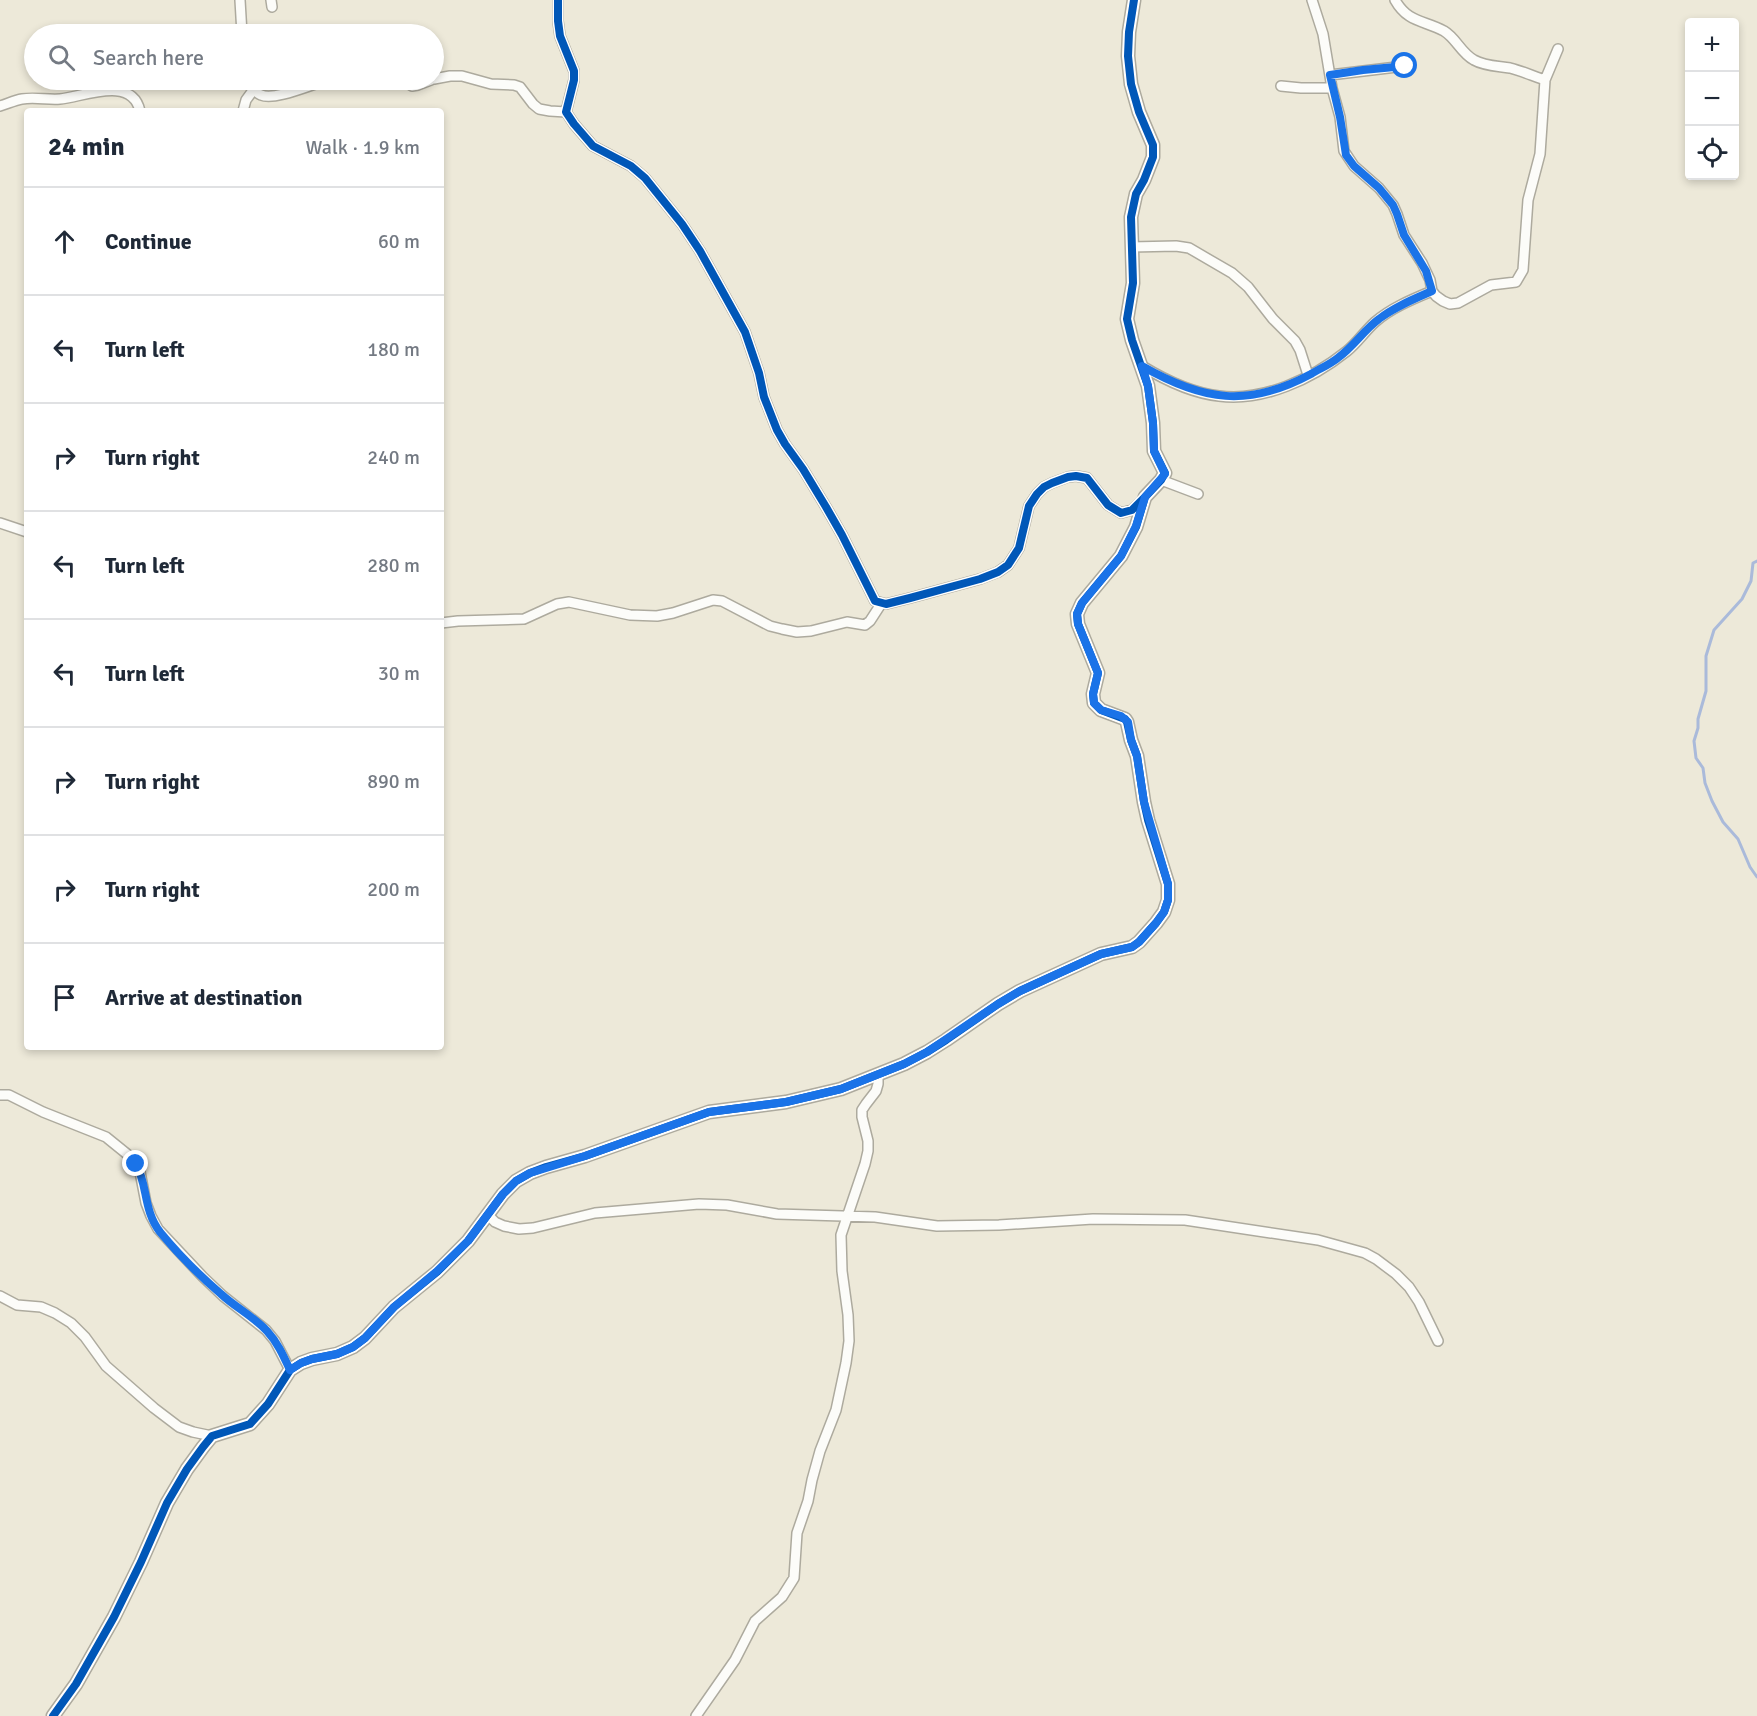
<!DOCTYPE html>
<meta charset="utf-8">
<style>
:root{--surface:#fff;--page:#f6f6f7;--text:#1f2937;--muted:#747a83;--line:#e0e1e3}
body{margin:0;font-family:Signika,sans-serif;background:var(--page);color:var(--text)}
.controls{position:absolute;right:18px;top:18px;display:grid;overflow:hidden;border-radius:6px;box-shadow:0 3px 9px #0003}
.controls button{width:54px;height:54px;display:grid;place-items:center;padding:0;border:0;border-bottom:2px solid var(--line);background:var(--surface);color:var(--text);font:30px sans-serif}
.stop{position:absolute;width:18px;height:18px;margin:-14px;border:4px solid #1a73e8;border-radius:50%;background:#fff}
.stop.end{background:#1a73e8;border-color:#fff;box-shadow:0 2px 6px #0008}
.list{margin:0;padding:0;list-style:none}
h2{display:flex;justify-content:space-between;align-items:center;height:78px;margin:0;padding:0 24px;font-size:26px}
h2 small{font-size:20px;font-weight:400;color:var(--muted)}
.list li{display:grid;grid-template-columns:39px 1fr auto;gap:18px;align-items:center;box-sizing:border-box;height:108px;padding:0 24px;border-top:2px solid var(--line)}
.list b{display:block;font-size:22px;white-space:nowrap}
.list em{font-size:20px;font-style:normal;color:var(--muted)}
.icon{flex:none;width:33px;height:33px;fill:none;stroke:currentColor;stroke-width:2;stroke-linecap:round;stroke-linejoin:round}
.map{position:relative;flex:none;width:1757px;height:1716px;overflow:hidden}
.search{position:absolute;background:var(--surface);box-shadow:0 3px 9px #0003;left:24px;top:24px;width:420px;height:66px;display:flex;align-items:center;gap:15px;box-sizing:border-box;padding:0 21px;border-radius:33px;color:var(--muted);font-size:22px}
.panel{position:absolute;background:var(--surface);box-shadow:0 3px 9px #0003;left:24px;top:108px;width:420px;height:942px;border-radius:6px}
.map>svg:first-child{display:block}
</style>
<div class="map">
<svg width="1757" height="1716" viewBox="0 0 1757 1716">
<rect width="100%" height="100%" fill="#ede9d9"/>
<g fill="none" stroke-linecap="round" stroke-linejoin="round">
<!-- stream -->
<path stroke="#aabada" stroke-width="3" d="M1757,561l-4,2 -2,18 -9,18 -28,31 -8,26v35l-8,28v9l-4,13 2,17 7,10 2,15 7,18 11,21 15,17 12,28 7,10"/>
<defs>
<path id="minor" d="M240,0l2,34
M271,0l1,7
M558,0v21l2,15 14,35v9l-8,32 8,12 19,22 38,20 14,12 37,46 18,27 45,81 14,41 5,24 13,33 8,14 18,25 23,38 16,28 33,66 11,3 24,-6 70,-19 18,-7 10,-7 11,-17 10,-42 8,-12 7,-7 8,-4 16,-6 8,-1 11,2 21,27 13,8 11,-3 12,-11
M1312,0l11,34 9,54 8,29 4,34 10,15 25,22 14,17 4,9 7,21 18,28 8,17 2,11 4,5 7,5 7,3 8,-1 33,-18 25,-3 7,-12 5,-70 12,-46 5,-74 13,-31
M1395,0c13,23 29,20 49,31 12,7 17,22 30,29 10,6 24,6 36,8 12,3 23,8 35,12
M1330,75l75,-9
M434,79l16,-3h12l29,8 23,1 6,2 13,17 6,5 11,2 16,1
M249,80c3,6 5,12 12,15 14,6 51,-11 67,-15
M403,80l9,6 6,-1 13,-5
M1281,86l20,2h31
M0,106c7,-2 15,-6 22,-7 13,-2 26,1 38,0 23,-2 72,-24 80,12
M243,111l3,-11 8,-11
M1131,247l45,-1 13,2 43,25 16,14 25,32 22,22 5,9 8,25
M1142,366c23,14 49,27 77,30 44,6 93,-17 128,-45 10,-8 18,-20 28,-29 16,-14 38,-23 57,-31
M1161,480l37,14
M0,523l27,9
M441,623l17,-2 66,-2 33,-15 12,-2 61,13 27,1 16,-3 40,-13 9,1 48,25 12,3 15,3 14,-1 36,-9 18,3 5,-4 11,-17
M0,1095h9l34,17 63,25 21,17 13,18 6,31 5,13 7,13 45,48 20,19 43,34 9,11 15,29
M488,1215l7,7 9,4 15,3 14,-1 62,-15 104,-9 28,1 50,9 98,3 62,9 62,-1 94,-6 92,1 133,20 47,13 11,6 20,15 13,13 10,15 19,39
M0,1296l17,9 24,2 14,6 16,10 14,14 21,29 48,42 25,19 14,5 19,4
M696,1716l39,-56 20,-39 27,-24 12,-19 3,-45 11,-32 4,-21 8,-29 16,-41 10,-47 3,-22 -1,-26 -6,-44 -1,-36 24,-71 3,-13v-10l-6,-24v-7l4,-6 10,-13 2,-7v-9"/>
<path id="tertiary" d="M53,1716l23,-32 38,-67 27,-55 26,-59 20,-34 16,-22 9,-11 38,-12 18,-20 22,-34 11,-7 11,-4 25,-5 16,-7 12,-9 29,-31 43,-35 31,-31 35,-47 13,-13 14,-8 16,-6 39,-11 124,-44 77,-10 55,-13 63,-25 23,-12 19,-12 52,-36 22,-13 81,-37 31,-7 7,-5 17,-19 8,-11 4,-12v-16l-20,-64 -4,-18 -7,-46 -6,-16 -4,-18 -2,-3 -24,-9 -7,-7 -1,-9 5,-21 -20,-49 -1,-10 5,-11 39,-47 15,-29 9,-30 16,-17 4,-7 -11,-22 -1,-28 -5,-37 -16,-46 -5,-21 6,-36 -2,-66 5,-23 8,-14 9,-23v-12l-14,-33 -8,-28 -3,-28 1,-24 5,-32"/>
</defs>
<!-- minor casing -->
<use href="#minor" stroke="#adaa9e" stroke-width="12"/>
<!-- tertiary casing -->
<use href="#tertiary" stroke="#adaa9e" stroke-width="15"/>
<!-- minor -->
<use href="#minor" stroke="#fcfcf9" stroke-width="9"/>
<!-- tertiary -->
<use href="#tertiary" stroke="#fcfcf9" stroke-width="12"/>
<defs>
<path id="cycleway" d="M558,0v21l2,15 14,35v9l-8,32 8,12 19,22 38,20 14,12 37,46 18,27 45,81 14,41 5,24 13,33 8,14 18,25 23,38 16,28 33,66 11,3 24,-6 70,-19 18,-7 10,-7 11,-17 10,-42 8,-12 7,-7 8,-4 16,-6 8,-1 11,2 21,27 13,8 11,-3 13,-13
M53,1716l23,-32 38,-67 27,-55 26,-59 20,-34 16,-22 9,-11 38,-12 18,-20 22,-34 11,-7 11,-4 25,-5 16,-7 12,-9 29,-31 43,-35 31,-31 35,-47 13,-13 14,-8 16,-6 39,-11 124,-44 77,-10 55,-13 63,-25 23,-12 19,-12 52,-36 22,-13 81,-37 31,-7 7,-5 17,-19 8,-11 4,-12v-16l-20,-64 -4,-18 -7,-46 -6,-16 -4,-18 -2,-3 -24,-9 -7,-7 -1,-9 5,-21 -20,-49 -1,-10 5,-11 39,-47 15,-29 9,-30 16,-17 4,-7 -11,-22 -1,-28 -5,-37 -16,-46 -5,-21 6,-36 -2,-66 5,-23 8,-14 9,-23v-12l-14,-33 -8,-28 -3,-28 1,-24 5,-32"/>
</defs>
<!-- cycleway casing -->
<use href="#cycleway" stroke="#fff" stroke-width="11"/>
<!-- cycleway -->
<use href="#cycleway" stroke="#0057b8" stroke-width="8"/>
</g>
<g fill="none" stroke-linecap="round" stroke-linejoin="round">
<!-- route -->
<path stroke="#1a73e8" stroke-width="8" d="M136,1164c12,21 7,46 24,68 18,22 39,43 61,62 14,13 33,23 46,37 11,12 17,26 23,39l11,-7 11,-4 25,-5 16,-7 12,-9 29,-31 42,-35 32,-31 35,-47 13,-13 14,-8 55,-17 124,-44 77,-10 55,-13 63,-25 23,-12 71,-48 22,-13 81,-37 31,-7 7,-5 17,-19 8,-11 4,-12v-16l-24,-82 -7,-46 -6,-16 -3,-18 -7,-6 -20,-6 -7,-7 -1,-9 5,-21 -20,-49 -1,-10 5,-11 39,-47 15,-30 9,-29 20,-23 -11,-23 -1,-28 -5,-37 -6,-20c61,35 106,42 169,8 10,-6 20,-10 28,-17 15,-11 25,-27 40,-38 15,-12 35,-20 53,-28l-6,-20 -22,-36 -7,-21 -4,-9 -14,-17 -25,-22 -8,-11 -6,-38 -10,-42 33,-5 42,-4"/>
</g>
</svg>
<div class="controls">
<button>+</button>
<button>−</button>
<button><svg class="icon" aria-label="locate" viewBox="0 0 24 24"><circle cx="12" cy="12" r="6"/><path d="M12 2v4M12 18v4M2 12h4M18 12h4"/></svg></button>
</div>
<div class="stop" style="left:1405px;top:66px"></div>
<div class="stop end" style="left:136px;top:1164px"></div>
<div class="search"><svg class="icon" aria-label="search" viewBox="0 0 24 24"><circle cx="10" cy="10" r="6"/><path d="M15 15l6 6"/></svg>Search here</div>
<section class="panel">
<h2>24 min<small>Walk · 1.9 km</small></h2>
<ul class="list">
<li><svg class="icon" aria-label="ahead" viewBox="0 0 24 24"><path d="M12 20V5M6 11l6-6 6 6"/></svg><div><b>Continue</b></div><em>60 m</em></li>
<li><svg class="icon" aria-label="left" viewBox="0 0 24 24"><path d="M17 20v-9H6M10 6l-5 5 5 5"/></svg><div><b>Turn left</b></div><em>180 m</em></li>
<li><svg class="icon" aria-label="right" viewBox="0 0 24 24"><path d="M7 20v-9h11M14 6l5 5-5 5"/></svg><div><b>Turn right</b></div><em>240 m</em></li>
<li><svg class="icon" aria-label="left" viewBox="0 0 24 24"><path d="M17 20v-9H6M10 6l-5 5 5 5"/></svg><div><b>Turn left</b></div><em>280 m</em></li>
<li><svg class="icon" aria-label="left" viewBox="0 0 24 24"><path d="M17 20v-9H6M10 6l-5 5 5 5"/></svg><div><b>Turn left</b></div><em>30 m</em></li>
<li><svg class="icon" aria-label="right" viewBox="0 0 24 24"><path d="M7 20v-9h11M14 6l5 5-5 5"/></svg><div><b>Turn right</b></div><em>890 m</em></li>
<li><svg class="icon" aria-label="right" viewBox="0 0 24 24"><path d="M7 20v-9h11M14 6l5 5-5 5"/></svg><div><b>Turn right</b></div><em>200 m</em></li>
<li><svg class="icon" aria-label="arrive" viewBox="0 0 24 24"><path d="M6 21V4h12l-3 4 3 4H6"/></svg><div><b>Arrive at destination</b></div></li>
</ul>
</section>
</div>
